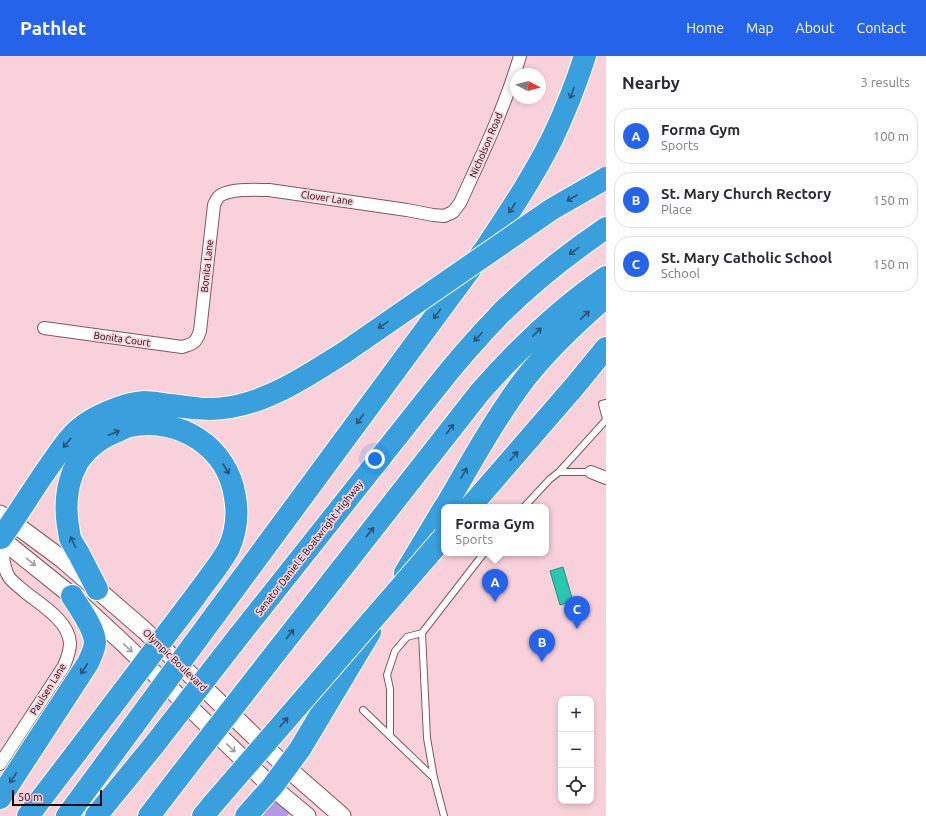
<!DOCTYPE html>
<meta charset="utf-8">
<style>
:root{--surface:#fff;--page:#f7f7f7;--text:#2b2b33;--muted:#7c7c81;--line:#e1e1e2;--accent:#2563eb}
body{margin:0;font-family:Ubuntu,sans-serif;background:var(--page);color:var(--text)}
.controls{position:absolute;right:12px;bottom:12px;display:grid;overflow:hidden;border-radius:8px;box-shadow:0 2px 6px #0003}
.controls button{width:36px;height:36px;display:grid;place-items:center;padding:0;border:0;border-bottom:1px solid var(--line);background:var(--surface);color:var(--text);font:20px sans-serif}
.compass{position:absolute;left:510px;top:12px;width:36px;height:36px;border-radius:50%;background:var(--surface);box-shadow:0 2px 6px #0003;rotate:97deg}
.scale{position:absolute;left:12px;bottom:10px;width:90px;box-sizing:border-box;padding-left:4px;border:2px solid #18080e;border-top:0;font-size:11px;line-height:14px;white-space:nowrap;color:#18080e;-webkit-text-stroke:3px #f9d1db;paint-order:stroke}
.you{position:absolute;left:375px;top:403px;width:14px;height:14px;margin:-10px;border:3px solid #fff;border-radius:50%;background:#1a73e8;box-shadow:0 0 0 6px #1a73e833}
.badge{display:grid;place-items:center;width:26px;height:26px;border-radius:50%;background:var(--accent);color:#fff;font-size:13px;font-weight:700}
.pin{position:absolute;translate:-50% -33px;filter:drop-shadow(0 1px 2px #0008)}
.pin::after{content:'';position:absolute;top:21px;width:14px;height:12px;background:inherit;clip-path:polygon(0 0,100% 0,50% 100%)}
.popup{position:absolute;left:441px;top:448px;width:108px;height:52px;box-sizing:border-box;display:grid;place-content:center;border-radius:8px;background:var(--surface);filter:drop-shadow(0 1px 3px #0005);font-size:13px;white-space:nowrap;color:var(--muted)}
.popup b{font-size:15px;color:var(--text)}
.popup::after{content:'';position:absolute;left:50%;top:100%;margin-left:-8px;border:8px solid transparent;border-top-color:var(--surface)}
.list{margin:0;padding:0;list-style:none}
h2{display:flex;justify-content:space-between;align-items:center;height:52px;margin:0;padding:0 16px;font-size:17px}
h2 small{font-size:13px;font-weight:400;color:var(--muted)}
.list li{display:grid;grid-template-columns:26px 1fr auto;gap:12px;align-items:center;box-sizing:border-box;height:56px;margin:0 8px 8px;padding:0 8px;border:1px solid var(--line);border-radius:16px}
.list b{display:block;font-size:15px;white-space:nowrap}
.list p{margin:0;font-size:13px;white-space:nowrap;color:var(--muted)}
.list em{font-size:13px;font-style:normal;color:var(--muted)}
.icon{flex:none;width:22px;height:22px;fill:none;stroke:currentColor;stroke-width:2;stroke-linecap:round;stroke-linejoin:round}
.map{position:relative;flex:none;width:606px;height:760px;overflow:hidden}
header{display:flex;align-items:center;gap:24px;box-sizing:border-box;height:56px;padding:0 20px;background:var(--accent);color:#fff}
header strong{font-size:19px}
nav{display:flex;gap:22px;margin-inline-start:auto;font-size:14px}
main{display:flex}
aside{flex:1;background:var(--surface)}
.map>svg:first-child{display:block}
</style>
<header>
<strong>Pathlet</strong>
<nav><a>Home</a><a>Map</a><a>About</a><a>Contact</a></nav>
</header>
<main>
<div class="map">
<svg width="606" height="760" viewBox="0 0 606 760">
<rect width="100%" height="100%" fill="#f9d1db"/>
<!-- green -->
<path fill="#b49be1" d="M272,731l23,19 -8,10h-41z"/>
<!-- water -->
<path fill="#2ac7b0" stroke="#258e7f" d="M563,511l10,34 -13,4 -10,-34z"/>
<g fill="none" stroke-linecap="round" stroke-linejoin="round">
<defs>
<path id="service" d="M606,347l-4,1 4,15
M591,416h-32l47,-52
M524,451l26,-28 9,-7
M422,577l62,-80
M363,654l27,26 44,42
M390,680v-47l-3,-14 8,-24 12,-14 15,-4 5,105 7,40 10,38"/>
<path id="minor" d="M44,272l138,19c11,-3 14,-4 18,-16l14,-126c2,-4 3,-8 7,-10 12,-7 35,-5 48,-5l138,20 26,5 11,1 9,-4 7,-9c22,-48 45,-96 60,-147
M591,416l15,6
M0,708l64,-98c3,-7 6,-15 6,-23 -1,-22 -30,-39 -45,-51 -5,-5 -12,-9 -16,-15 -7,-11 -6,-26 -8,-39"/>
<path id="secondary" d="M0,458l12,8 50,37 82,71 142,137 56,49
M0,482l72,58 50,46 150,145 35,29"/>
<path id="motorway" d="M445,451c25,-43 49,-87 79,-127 24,-31 53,-58 82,-83
M470,451l104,-120 32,-39
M1,482c17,-24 32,-49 49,-73 9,-12 18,-28 30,-37 14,-12 45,-25 64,-26 9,0 18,2 27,3 20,3 40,6 60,2 41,-7 79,-33 114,-55
M405,517l39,-65
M97,533c-6,-12 -12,-23 -18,-35 -3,-5 -7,-11 -9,-16 -1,-4 -1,-8 -2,-12 -3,-19 -2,-36 5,-54 2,-4 4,-9 7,-13 9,-12 22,-22 36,-27 4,-2 9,-5 14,-6 49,-10 98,21 105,71 3,17 1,35 -6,51 -9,17 -24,34 -35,50
M215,559l270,-366c24,-36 48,-72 67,-110 13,-27 24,-55 33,-83
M238,581l196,-247c21,-27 44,-53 68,-78 32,-31 67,-59 104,-84
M266,609l214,-273c38,-43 79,-83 126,-115
M0,742l88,-135c3,-7 7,-14 7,-21 -1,-15 -16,-34 -23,-46
M28,760l84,-110
M67,760l67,-91
M96,760l58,-71
M149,760l33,-43
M203,760l10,-12
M246,760l26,-29 28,-38 70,-117"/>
</defs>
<!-- service casing -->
<use href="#service" stroke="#805662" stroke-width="8"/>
<!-- minor casing -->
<use href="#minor" stroke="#805662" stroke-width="14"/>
<!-- secondary casing -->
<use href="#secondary" stroke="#805662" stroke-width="19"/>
<!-- motorway casing -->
<use href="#motorway" stroke="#fff" stroke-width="24"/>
<!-- service -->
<use href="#service" stroke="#fff" stroke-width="6"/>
<!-- minor -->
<use href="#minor" stroke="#fff" stroke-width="12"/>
<!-- secondary -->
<use href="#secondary" stroke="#fff" stroke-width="17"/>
<!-- motorway -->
<use href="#motorway" stroke="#399fdd" stroke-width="22"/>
<defs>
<path id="motorway-bridge" d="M345,296l207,-143 54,-31
M112,650l82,-108
M134,669l81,-110
M154,689l84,-108
M182,717l84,-108
M213,748l231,-267"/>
</defs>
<!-- motorway-bridge casing -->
<use href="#motorway-bridge" stroke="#fff" stroke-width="24" stroke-linecap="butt"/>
<!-- motorway-bridge -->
<use href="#motorway-bridge" stroke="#399fdd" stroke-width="22"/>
</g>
<!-- one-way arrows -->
<defs><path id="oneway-shaft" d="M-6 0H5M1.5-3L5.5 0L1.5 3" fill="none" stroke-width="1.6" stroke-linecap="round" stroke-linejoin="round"/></defs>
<g stroke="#285476">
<use href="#oneway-shaft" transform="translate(572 37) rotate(111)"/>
<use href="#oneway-shaft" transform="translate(572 142) rotate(150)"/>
<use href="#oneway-shaft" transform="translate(512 152) rotate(123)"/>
<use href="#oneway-shaft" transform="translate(574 195) rotate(143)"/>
<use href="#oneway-shaft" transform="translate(437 258) rotate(126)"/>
<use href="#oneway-shaft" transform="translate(585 259) rotate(-43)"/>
<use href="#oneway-shaft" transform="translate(383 269) rotate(146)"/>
<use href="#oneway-shaft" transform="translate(537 276) rotate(-43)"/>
<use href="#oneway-shaft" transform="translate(478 281) rotate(133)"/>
<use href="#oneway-shaft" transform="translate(360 363) rotate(126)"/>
<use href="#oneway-shaft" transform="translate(450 373) rotate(-52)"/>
<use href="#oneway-shaft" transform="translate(114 377) rotate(-23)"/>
<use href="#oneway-shaft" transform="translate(67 387) rotate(130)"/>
<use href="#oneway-shaft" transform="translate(514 400) rotate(-49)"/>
<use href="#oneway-shaft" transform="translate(226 413) rotate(59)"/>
<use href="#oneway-shaft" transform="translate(464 417) rotate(-60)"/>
<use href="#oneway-shaft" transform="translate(370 476) rotate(-52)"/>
<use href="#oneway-shaft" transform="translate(73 486) rotate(-115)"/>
<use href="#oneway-shaft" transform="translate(290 578) rotate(-52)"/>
<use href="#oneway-shaft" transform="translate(84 613) rotate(123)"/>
<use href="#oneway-shaft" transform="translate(284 666) rotate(-49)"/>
<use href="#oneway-shaft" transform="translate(13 722) rotate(123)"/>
</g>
<g stroke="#a39c9f">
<use href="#oneway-shaft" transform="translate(31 506) rotate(39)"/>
<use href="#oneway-shaft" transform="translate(128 592) rotate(44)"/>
<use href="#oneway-shaft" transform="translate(231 692) rotate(44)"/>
</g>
<g text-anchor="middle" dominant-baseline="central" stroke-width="3.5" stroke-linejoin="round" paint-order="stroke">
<!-- street labels -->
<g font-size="10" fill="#18080e" stroke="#f9d1db">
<text transform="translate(486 89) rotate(-67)">Nicholson Road</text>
<text transform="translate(327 142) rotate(8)">Clover Lane</text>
<text transform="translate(207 210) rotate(-84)">Bonita Lane</text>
<text transform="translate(122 283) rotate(8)">Bonita Court</text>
<text transform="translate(309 492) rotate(-52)">Senator Daniel E Boatwright Highway</text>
<text transform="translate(175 604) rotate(44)">Olympic Boulevard</text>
<text transform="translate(48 633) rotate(-58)">Paulsen Lane</text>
</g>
</g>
</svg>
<div class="controls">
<button>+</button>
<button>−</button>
<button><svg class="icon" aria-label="locate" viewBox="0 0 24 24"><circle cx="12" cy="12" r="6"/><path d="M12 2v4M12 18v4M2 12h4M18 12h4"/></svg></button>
</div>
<svg class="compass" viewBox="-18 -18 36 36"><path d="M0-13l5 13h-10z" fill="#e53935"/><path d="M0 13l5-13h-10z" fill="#7c7c81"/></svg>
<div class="scale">50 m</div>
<div class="you"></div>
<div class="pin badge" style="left:495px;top:546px">A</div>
<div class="popup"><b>Forma Gym</b>Sports</div>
<div class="pin badge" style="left:542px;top:606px">B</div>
<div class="pin badge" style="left:577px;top:573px">C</div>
</div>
<aside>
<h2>Nearby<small>3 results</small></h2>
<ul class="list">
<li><span class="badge">A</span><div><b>Forma Gym</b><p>Sports</p></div><em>100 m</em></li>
<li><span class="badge">B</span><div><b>St. Mary Church Rectory</b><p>Place</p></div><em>150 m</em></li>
<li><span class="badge">C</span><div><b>St. Mary Catholic School</b><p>School</p></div><em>150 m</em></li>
</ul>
</aside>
</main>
